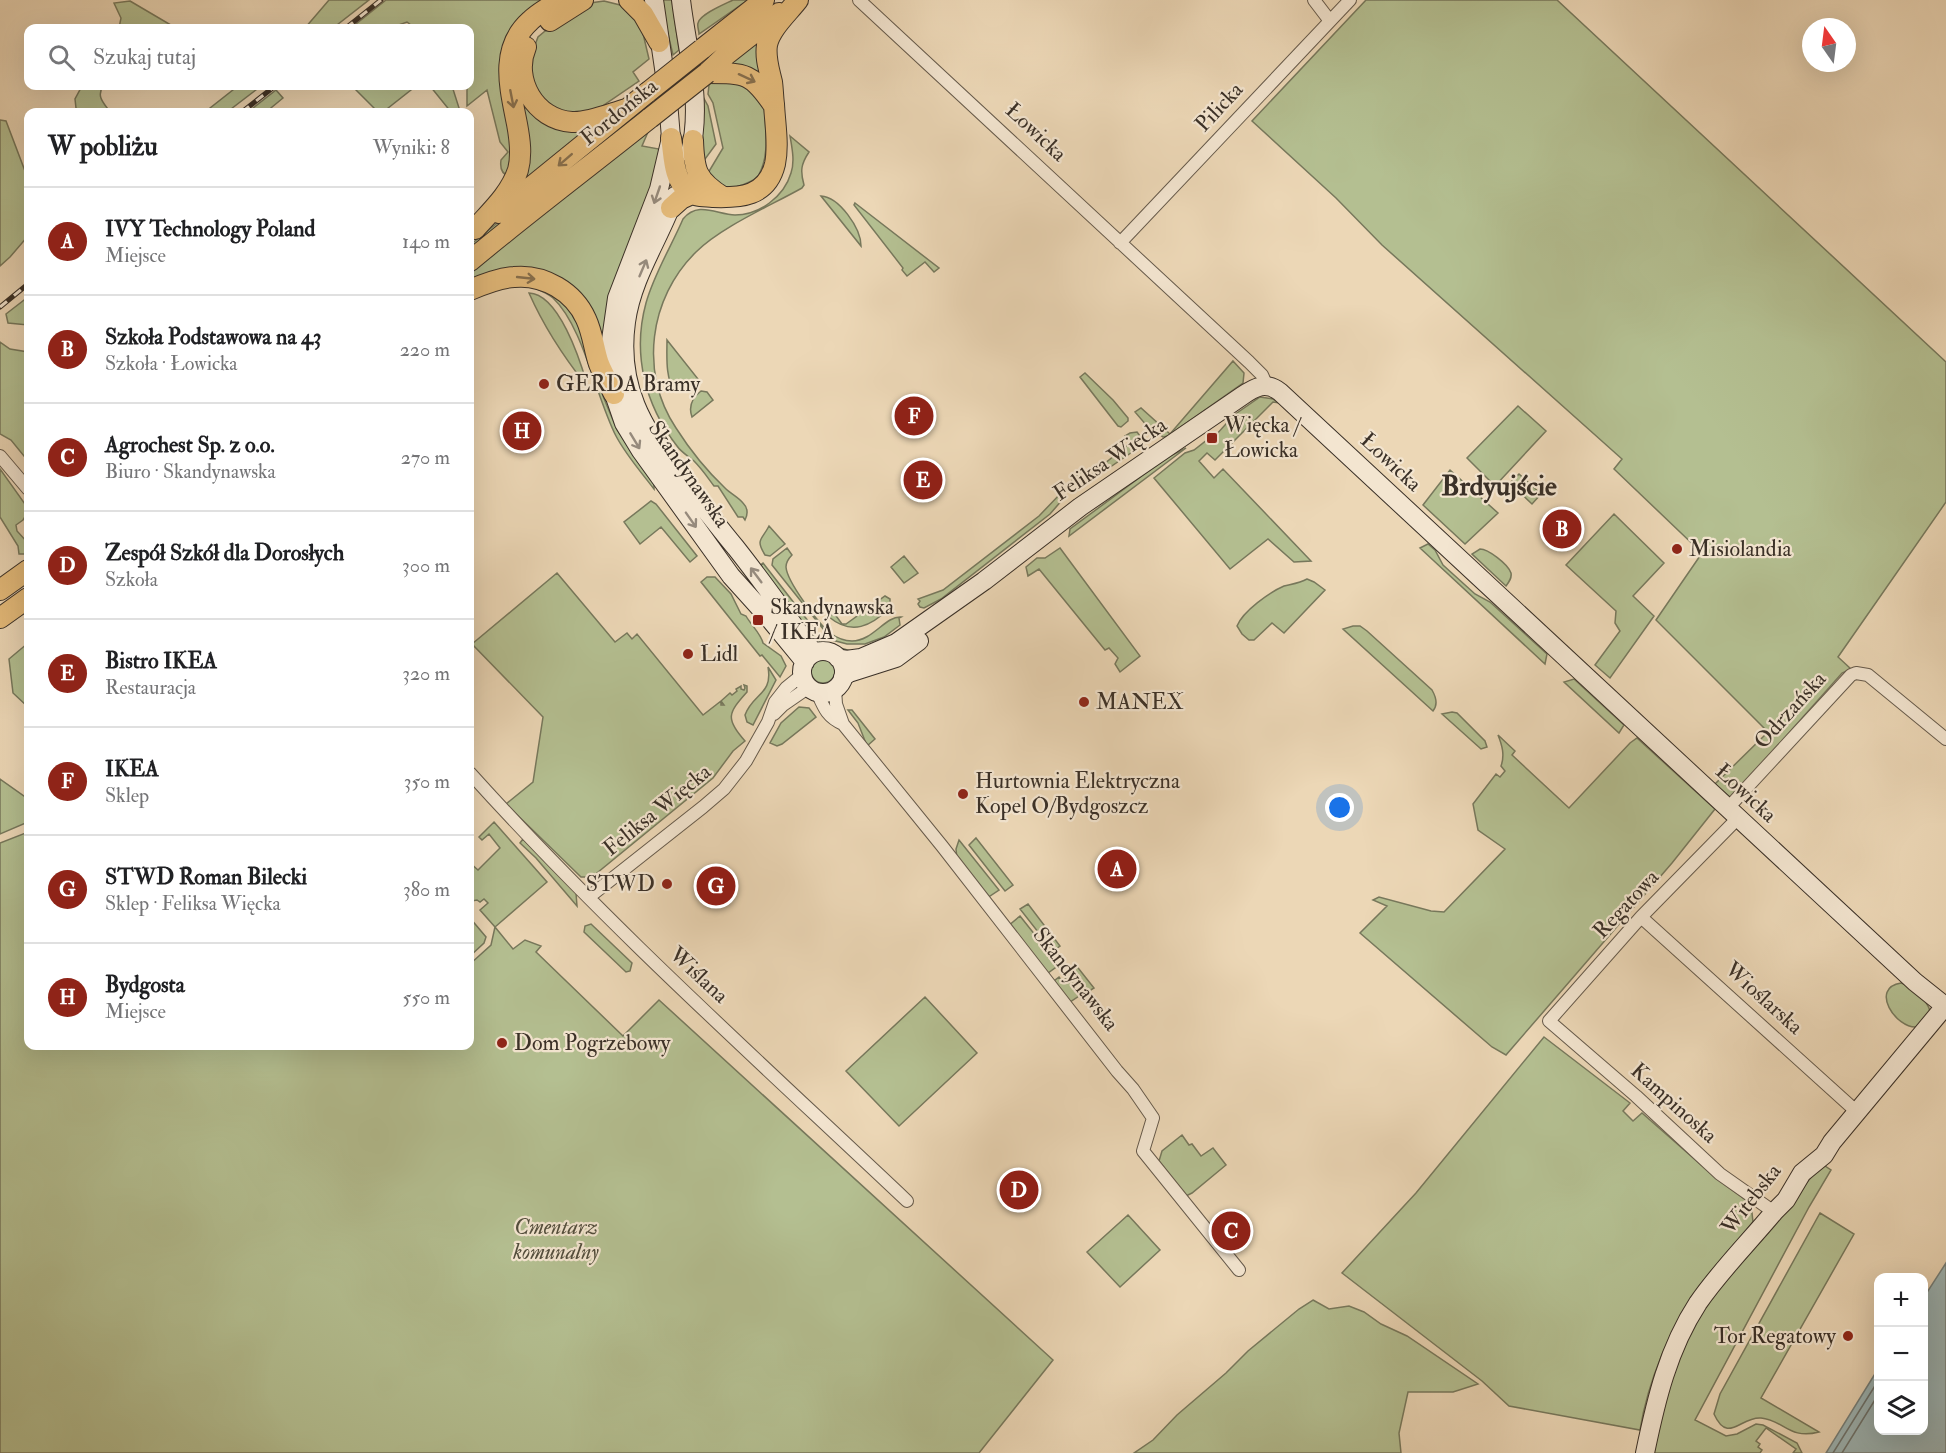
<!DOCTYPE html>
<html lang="pl">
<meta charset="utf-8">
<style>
:root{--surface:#fff;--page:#f2f2f2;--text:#202124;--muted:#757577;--line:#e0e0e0;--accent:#8f2418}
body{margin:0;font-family:"IM FELL Double Pica",serif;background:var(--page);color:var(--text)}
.controls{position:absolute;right:18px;bottom:18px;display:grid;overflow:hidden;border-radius:12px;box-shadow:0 6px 24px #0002}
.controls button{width:54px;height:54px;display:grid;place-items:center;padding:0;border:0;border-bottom:2px solid var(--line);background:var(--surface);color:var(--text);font:30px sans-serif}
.compass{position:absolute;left:1802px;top:18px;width:54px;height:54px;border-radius:50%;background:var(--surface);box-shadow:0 6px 24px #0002;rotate:346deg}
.you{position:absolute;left:1340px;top:808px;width:21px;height:21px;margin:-15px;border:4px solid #fff;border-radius:50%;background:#1a73e8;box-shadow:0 0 0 9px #1a73e833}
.badge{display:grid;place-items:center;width:39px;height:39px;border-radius:50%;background:var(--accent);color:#fff;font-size:20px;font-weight:700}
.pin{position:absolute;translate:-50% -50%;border:3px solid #fff;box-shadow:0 2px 6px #0006}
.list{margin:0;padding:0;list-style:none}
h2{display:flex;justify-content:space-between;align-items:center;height:78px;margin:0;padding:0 24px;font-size:26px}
h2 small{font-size:20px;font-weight:400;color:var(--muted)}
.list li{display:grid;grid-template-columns:39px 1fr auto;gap:18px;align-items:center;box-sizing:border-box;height:108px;padding:0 24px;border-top:2px solid var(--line)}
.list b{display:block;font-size:22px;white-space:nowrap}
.list p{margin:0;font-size:20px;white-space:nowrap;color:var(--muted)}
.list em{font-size:20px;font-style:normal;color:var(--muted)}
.icon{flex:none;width:33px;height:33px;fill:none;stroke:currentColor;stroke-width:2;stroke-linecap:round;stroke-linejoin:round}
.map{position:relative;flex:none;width:1946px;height:1453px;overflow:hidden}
.search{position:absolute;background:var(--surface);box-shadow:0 6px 24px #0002;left:24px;top:24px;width:450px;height:66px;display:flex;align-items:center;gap:15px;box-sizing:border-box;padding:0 21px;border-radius:12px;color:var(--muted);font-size:22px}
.panel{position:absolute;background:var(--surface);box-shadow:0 6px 24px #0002;left:24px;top:108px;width:450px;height:942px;border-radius:12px}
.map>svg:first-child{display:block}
</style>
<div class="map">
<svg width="1946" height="1453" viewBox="0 0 1946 1453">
<rect width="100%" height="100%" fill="#ecd7b6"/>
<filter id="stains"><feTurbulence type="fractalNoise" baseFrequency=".00333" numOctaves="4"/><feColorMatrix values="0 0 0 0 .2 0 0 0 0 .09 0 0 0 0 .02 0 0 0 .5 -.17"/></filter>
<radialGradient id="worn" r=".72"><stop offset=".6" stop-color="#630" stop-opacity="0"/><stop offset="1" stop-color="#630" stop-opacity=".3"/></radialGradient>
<!-- green -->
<path fill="#b4bf91" stroke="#77785c" stroke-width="1.5" d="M329,0h40l-36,28h-28z
M386,0h159l-25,22 -11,154c-8,-2 -9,-9 -8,-16l7,-8 -8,-10 -13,-52 -20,16v-20h3v-58h-55l-8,-6 -17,6h-39z
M660,0h12l7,50 -6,5z
M733,0h15l-49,34c0,-4 -2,-7 -1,-11 2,-9 27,-19 35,-23z
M1366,0h191l389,362v140l-108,155 13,12 -9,4 -111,125 -16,-14 53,-52 -112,-112 46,-67 -88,-84 8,-10 -240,-214 -46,-47 -84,-77z
M130,1l46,27h-57l2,-10 -7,-15z
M604,1l24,6 13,18 8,34 -16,13 6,9 -44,30 -25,6 -28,-14 -14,-28 4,-22 6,-16 13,-11 39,-23z
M766,31l2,54 -47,-18z
M735,77l29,25c1,26 7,54 -7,76 -22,13 -31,12 -52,0l18,-30 -10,-45 -5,-9 1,-9 5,-5z
M82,86h21c-7,11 1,17 7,26h-29l-5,-4 -1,-9z
M238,86h23l-34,26h-22z
M352,86h64l-33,26h-5z
M430,86h22l8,25 -9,1z
M276,90l7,8 -17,14h-18z
M701,93l7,13 8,38 -16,22z
M653,97l-1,7 -182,149v-8z
M525,100l72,24 -85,70 5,-93z
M0,120l6,1 22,58v57l-18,21 -10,9z
M648,132l-6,14 17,3 -1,16 -54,198 -48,-82 -86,4v-16z
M790,136l19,16c-8,12 -9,19 -5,33l-2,3c-32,18 -81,39 -106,64 -47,46 -57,121 -20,176 14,22 31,43 49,60 6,6 13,9 18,15 5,5 5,11 2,17l-2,-3h-5l-20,-31h-4c-6,-8 -12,-17 -20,-25 -6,-5 -13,-9 -17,-15 -32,-41 -45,-92 -31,-143 8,-29 25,-56 37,-84 15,-18 33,-5 52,-4 24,0 49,-18 56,-42 4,-12 1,-25 -1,-37z
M821,196c18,1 40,32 40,50z
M855,203l84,65 -5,4 -9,-10 -18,14 -5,-6 1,-2 -49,-63z
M532,287l34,12 23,41 14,56 14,34 37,53v6c-13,-17 -28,-34 -38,-53 -20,-39 -33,-110 -63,-138 -6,-5 -14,-8 -21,-11z
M529,293c30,1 51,67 58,91l-1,1c-23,-29 -42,-58 -57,-92z
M28,297v28l-20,-2 -2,-9z
M667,340l31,39 -17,12h-6c-10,-12 -8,-36 -8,-51z
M0,342l10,7 18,3v109l-17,-21 -11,-6z
M1233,361l11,12 -1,10 -75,53 -5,1 -7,-5 -3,1 -18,-21 6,-4 29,26z
M1085,373l28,27 15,18v3l-7,6 -3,-1 -38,-49z
M701,391l6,1 6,8 -21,17c-4,-11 0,-19 9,-26z
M1260,397l13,2 7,4 -7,-1 -58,58 -8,-7 -8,8 15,17 9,-9 88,92 -17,1 -26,-23 -38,30 -76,-91 31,-25 9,-3 13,-10 3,2 6,-4 -1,-2 19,-21z
M1518,406l28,25 -51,55 -28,-28z
M1137,432l6,8 -3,2 1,4 -60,41h-8l-1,-7 11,-11 6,7 41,-33 -5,-7 5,-3z
M1186,448l-117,88 1,-7 96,-71z
M0,469l25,35 3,8 -5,8 -7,5 1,6 11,12v8l-4,3h-5l-1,-8 -18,-29z
M1450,470l48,43 -33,31 -42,-39z
M1519,474l22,20 -9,10 -22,-21z
M1061,493l3,1 -2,1 1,4 -13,15 -109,85 -17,9 -4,-1 -2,-3 2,-3 -2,-2 25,-9 96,-74z
M651,501l5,3 41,52 -7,6 -29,-35 -21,17 -16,-22z
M1614,514l50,49 -31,33 21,20 -44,62 -15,-13 25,-34 -5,-8 1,-12 -50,-46z
M769,526l16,18 -15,12 -5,-1c-10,-16 -3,-15 4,-29z
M1428,544l7,6 8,15 32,29 15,8 57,52 -2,10 -125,-116z
M787,548l5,7c-3,3 -6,7 -6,12 1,15 33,57 44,66 7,5 14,8 22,8 21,0 33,-25 49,-24l-2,1 1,7 -16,12 -19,7h-18l-15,-4 -60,-75 1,-6z
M1060,548l80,108 -20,16 -5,-8 3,-6 -9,-10 -4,2 -66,-81 -11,7 -2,-9 11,-9h8z
M1480,549c8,0 28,15 31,24 1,5 -2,9 -5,13l-34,-32z
M904,556l14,17 -14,10 -13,-16z
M763,563l63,81 25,7 -6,3 -14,-7 -18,-4 -55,-76z
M557,573l58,69 12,-9 5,6 5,-5 66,81 18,-14v4h3l-3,-4 9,-8 2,2 5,-4 -1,-2 5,-3v3l3,1 1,-2 -1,-3 3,1v6c-19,21 -22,27 -2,49l-12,10 -20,27 -121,99h-11l-75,-73 27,-22 10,-65 -71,-73z
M707,577h8l16,17 10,20 5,2c5,9 15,18 17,27l18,13 5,10 -6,11 -18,-22 -2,1 -59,-74z
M1307,579l7,3 11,8 -41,43 -12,-10 -18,17h-5l-7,-6 -5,-8c6,-15 33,-34 47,-40 8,-2 16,-3 23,-7z
M885,596l5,3v9c-19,18 -38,28 -61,9l5,-4 8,11h4z
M1353,626h7l7,5 65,59c4,7 6,15 1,21l-90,-82z
M28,643v64l-15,-14 -4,-34z
M811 671a12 12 0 1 1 24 0a12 12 0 1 1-24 0Z
M768,667l8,13 -23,45 -6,-3 -2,-7c8,-22 28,-20 23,-48z
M1574,679l50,46 -5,8 -55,-51z
M799,707l10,1 7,9 -34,27 -5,2 -7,-3 11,-20z
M848,710h4l23,29 -8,7 -9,-23z
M1452,712l5,1 28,28 2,6 -6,2 -39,-35z
M1498,735l17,16 -3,4 57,53 61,-65 7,-5 78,71 -43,54 -166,192 -14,-8 -132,-114 27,-27 -14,-6 6,-3 52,14 13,1 61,-63 -27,-19 -5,-26 23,-30 4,3 5,-6 -4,-5c4,-11 1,-21 -3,-31z
M0,779l28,20v23l-28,12z
M494,822l53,60 -52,45 18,22 12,-9 16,6 -5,6 87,84 36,-36 394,360 -74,93h-979v-610l28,-11v214h442v-82l21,-19 4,-18 -15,-17 8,-7 -4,-4 -4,3 -3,-2 -5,1 -2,-2v-36l8,7 22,-22 -11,-14 -7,6 -3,-3z
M976,838l37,47 -8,6 -36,-46z
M523,839l53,54 1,13 -41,-48 -16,-15z
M959,840l40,50 -12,8 -30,-39 -1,-10z
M1028,904l32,42 -7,5 -33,-42z
M1020,916l39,49 -11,8 -40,-47z
M470,918l16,19 -2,6 -14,13z
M591,924l41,39 -2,8 -4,1 -42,-40 1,-6z
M1075,964l19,24 -8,5 -18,-23z
M1059,977l3,4 6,-4 14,17 -12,8 -16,-21z
M1901,983c11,3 26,17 29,28l-13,16c-21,2 -48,-39 -16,-44z
M925,997l52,56 -78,73 -53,-55z
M1544,1037l86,66 -7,8 10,10 9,-8 74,65 35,26 2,18c-18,22 -40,44 -56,68 -28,41 -49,91 -57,140l-131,-24 -27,-25 -140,-108 74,-80z
M1182,1135l7,10 3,-1 9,12 12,-8 13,17 -34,28 -6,3 -27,-35 3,-10z
M1822,1164l9,6 -22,37 -114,213 31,16 11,-2 19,-10 7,1 34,18 5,10h-9l3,-4 -30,-21 -10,13 4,3 -2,3 4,3 -2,3h-110l14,-64 35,-76z
M1820,1213l34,21 -93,164 58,34c-30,8 -35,-12 -58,-14 -20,-2 -33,27 -47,-4l6,-20z
M1128,1215l32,35 -40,37 -33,-35z
M1313,1300l16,9 20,-3 15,6 17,12 26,12 71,48 -25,8h-45l-9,41 2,20h-267l19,-13 24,-25 49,-42 22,-22 51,-42z"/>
<!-- water -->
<path fill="#9db7b8" stroke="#75817e" stroke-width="1.5" d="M1946,1263v190h-120l52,-84v61h46v-133z"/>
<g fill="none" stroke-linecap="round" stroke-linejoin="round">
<!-- shore -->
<path stroke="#6c7470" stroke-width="1.5" d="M1833,1453l45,-72
M1842,1453l36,-58"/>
<defs>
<path id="street" d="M859,0l390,362 13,13 5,11
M1314,0l16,21
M1120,243l230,-243
M0,456l28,33
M835,689l1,15 7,20 99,122 175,225 16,18 20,29 -10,33 96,119
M817,692c7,16 10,25 26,32
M774,714l9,-9 26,-18
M470,773c136,151 289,288 437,428
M1728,808l123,-133 5,-2 12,2 78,64
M1738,818l-97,99 -92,104 87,75 84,78 54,38
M589,897l114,-90 21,-18 22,-28 22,-39 7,-20 11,-14 16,-13
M1641,917l216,195"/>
<path id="secondary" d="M654,0l13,89 4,49 -12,51 -42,109 -7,49 4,47 10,29 17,28 90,125 37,41 37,45
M681,0c6,50 22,103 9,153
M675,196c-15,42 -43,81 -49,126 -9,64 17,106 53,154 19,24 37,48 57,72 27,34 52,70 78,105
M802 672a21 21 0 1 1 42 0a21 21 0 1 1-42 0Z
M838,658l8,2 15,-2 35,-15 88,-62 96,-74 162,-111c13,-9 24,-15 38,-4l635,590 30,24
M843,677l6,-4 47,-15 23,-17
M1645,1453c11,-53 23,-104 53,-150 22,-32 51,-61 76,-91l12,-12 16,-27 22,-18 8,-13 114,-137"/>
<path id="primary" d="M629,0l14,14 16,28
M550,21l33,-21
M526,47c-14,32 9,73 46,75 17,1 37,-8 54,-13
M702,49l62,-49
M707,73l19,-18 53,-42
M707,73c39,0 45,0 67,33
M671,138c3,17 2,40 16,52 7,7 16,6 26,7 27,1 54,0 62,-33 4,-19 0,-40 -1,-60 -1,-7 -1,-15 -2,-22 -3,-13 -7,-24 -5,-37 3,-16 21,-32 31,-45
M693,140c1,30 3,40 30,57
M671,208l10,-9 11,-5
M499,213l149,-121
M475,229c16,-18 35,-35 43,-59 4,-15 2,-30 -1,-46 -7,-36 -18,-75 13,-103 9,-9 20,-14 30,-21
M470,261c59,-49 120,-95 180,-143
M470,290c14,-6 29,-12 44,-13 30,-3 60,15 72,42 7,15 8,31 13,45 4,10 10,20 15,30
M0,590l28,-20
M0,618l28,-20"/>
</defs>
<!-- street casing -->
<use href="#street" stroke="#665a4b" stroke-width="14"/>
<!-- secondary casing -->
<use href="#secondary" stroke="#3a3027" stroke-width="20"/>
<!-- primary casing -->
<use href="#primary" stroke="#3a3027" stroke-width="22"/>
<!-- street -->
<use href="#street" stroke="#f3e5d0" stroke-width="12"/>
<!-- secondary -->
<use href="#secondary" stroke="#f3e5d0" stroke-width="18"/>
<!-- primary -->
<use href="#primary" stroke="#e6bc7b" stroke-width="20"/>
<defs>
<path id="rail" d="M346,28l35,-28
M242,112l33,-26
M0,307l28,-23"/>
</defs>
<!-- rail casing -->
<use href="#rail" stroke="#3a3027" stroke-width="5"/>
<!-- rail -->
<use href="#rail" stroke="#f3e5d0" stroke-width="3" stroke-dasharray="9" stroke-linecap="butt"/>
<defs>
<path id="primary-bridge" d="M648,92l54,-43
M650,118l57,-45"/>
</defs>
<!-- primary-bridge casing -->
<use href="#primary-bridge" stroke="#3a3027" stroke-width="22" stroke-linecap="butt"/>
<!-- primary-bridge -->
<use href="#primary-bridge" stroke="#e6bc7b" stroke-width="20"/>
</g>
<!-- one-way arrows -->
<defs><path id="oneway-shaft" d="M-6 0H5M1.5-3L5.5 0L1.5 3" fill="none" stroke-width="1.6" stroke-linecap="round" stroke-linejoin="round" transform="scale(1.5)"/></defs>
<g stroke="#876f4d">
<use href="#oneway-shaft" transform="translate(747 78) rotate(25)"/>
<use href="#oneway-shaft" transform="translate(512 99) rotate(79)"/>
<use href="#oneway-shaft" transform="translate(565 160) rotate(139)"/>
<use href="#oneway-shaft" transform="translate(526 278) rotate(6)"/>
</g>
<g stroke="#968a7c">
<use href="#oneway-shaft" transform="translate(657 195) rotate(109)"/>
<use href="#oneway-shaft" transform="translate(643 268) rotate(-67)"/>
<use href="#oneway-shaft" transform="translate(635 441) rotate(59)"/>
<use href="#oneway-shaft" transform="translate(691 520) rotate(55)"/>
<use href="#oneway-shaft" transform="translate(756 575) rotate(-127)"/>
</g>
<!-- markers -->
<g fill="#8f2418" stroke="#f3e5d0" stroke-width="2">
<circle cx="544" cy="384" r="6"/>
<rect x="1206" y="432" width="12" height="12" rx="3"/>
<circle cx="1677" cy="549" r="6"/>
<rect x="752" y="614" width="12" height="12" rx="3"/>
<circle cx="688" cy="654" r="6"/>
<circle cx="1084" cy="702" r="6"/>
<circle cx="963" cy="794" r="6"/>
<circle cx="667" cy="884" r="6"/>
<circle cx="502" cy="1043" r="6"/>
<circle cx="1848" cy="1336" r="6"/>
</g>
<g text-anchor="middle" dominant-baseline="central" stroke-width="4.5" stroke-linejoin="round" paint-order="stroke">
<!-- street labels -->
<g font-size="22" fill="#3a3027" stroke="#f3e5d0">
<text transform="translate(1219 107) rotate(-47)">Pilicka</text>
<text transform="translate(619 112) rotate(-39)">Fordońska</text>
<text transform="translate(1036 132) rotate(43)">Łowicka</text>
<text transform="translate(1110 459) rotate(-34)">Feliksa Więcka</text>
<text transform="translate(1391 462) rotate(43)">Łowicka</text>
<text transform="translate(689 474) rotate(55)">Skandynawska</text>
<text transform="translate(1790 710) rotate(-48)">Odrzańska</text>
<text transform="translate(1746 793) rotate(43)">Łowicka</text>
<text transform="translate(657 810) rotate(-39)">Feliksa Więcka</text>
<text transform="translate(1626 904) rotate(-47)">Regatowa</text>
<text transform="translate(699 975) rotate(43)">Wiślana</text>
<text transform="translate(1076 979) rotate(52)">Skandynawska</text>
<text transform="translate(1764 998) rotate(42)">Wioślarska</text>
<text transform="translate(1674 1103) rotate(42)">Kampinoska</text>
<text transform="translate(1751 1199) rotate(-52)">Witebska</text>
</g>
<!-- poi labels -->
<g font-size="22" fill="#3a3027" stroke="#f3e5d0" text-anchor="start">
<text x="556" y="384">GERDA Bramy</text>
<text x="1224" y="425">Więcka /<tspan x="1224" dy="25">Łowicka</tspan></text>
<text x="1689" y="549">Misiolandia</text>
<text x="770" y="607">Skandynawska<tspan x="770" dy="25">/ IKEA</tspan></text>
<text x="700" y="654">Lidl</text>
<text x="1096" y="702">MANEX</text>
<text x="975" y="781">Hurtownia Elektryczna<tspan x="975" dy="25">Kopel O/Bydgoszcz</tspan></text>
<text x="655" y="884" text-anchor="end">STWD</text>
<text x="514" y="1043">Dom Pogrzebowy</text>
<text x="1836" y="1336" text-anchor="end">Tor Regatowy</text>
</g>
<!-- park labels -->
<g font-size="22" font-style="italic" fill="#524d3c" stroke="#f3e5d0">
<text x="556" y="1227">Cmentarz<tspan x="556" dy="25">komunalny</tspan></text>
</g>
<!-- district labels -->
<g font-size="28" font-weight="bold" fill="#3a3027" stroke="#f3e5d0">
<text x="1499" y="486">Brdyujście</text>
</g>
</g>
<rect width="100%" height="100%" filter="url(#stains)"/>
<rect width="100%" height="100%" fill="url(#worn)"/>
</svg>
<div class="controls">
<button>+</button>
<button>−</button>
<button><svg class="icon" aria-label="layers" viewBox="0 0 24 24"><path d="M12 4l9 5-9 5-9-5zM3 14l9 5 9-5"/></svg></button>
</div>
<svg class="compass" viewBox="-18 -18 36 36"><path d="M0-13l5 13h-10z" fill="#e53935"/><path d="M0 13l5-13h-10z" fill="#757577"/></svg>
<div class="you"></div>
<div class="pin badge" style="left:1117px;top:869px">A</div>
<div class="pin badge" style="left:1562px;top:529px">B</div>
<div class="pin badge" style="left:1231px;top:1231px">C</div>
<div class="pin badge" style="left:1019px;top:1190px">D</div>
<div class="pin badge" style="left:923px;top:480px">E</div>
<div class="pin badge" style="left:914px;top:416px">F</div>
<div class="pin badge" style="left:716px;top:886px">G</div>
<div class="pin badge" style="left:522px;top:431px">H</div>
<div class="search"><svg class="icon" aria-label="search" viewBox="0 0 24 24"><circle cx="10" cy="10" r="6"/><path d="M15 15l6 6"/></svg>Szukaj tutaj</div>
<section class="panel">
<h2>W pobliżu<small>Wyniki: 8</small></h2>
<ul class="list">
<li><span class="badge">A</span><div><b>IVY Technology Poland</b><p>Miejsce</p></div><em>140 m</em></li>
<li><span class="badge">B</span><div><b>Szkoła Podstawowa na 43</b><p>Szkoła · Łowicka</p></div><em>220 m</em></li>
<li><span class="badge">C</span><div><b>Agrochest Sp. z o.o.</b><p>Biuro · Skandynawska</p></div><em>270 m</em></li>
<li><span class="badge">D</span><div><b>Zespół Szkół dla Dorosłych</b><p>Szkoła</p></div><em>300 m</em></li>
<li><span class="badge">E</span><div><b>Bistro IKEA</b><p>Restauracja</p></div><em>320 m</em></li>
<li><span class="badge">F</span><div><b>IKEA</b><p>Sklep</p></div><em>350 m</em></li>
<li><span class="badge">G</span><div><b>STWD Roman Bilecki</b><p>Sklep · Feliksa Więcka</p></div><em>380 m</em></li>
<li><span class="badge">H</span><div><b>Bydgosta</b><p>Miejsce</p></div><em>550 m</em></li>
</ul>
</section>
</div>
